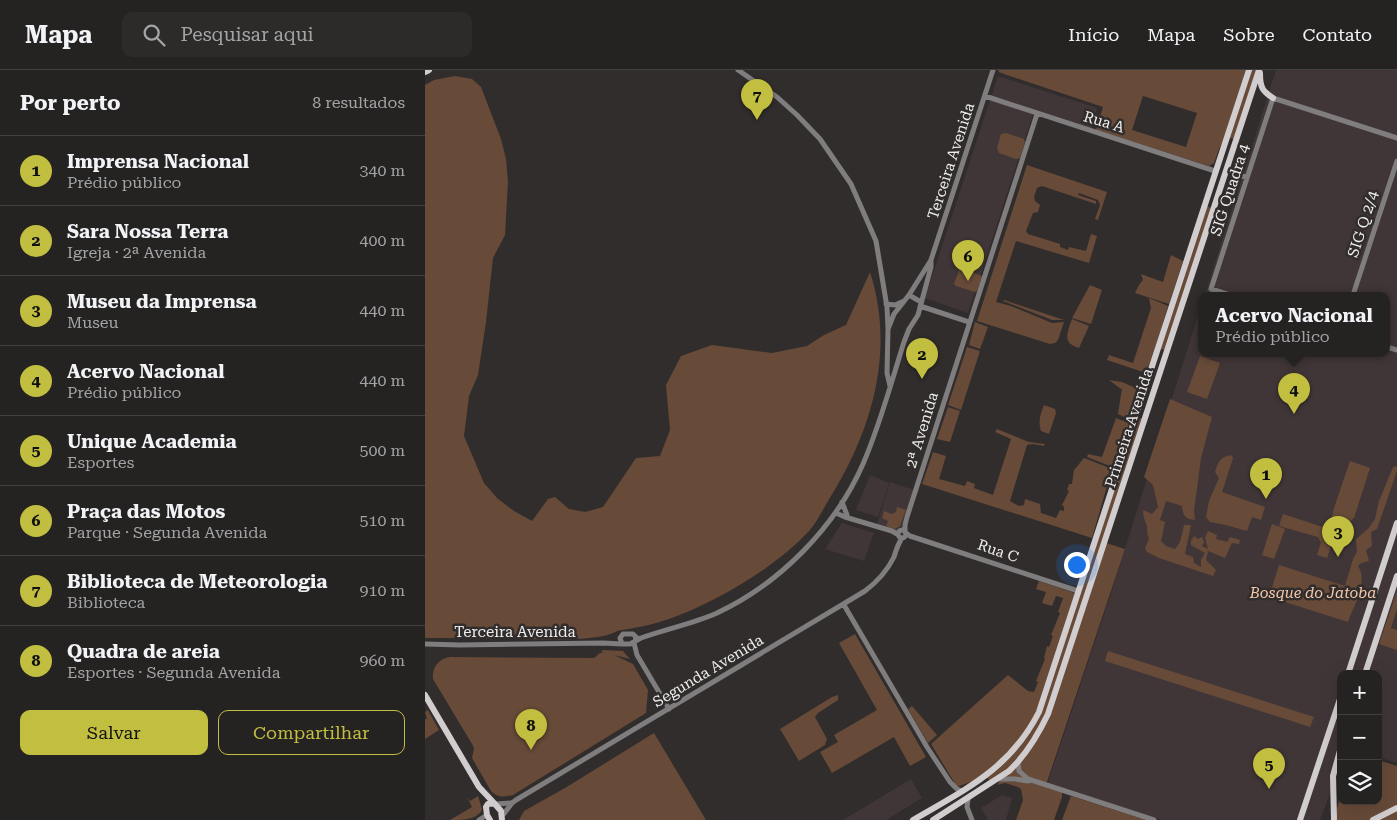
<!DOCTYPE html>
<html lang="pt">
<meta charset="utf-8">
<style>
:root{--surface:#252222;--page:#2d2a2a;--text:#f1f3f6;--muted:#a3a4a5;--line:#423f40;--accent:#c1be40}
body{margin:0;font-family:"Roboto Serif",serif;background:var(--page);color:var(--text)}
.controls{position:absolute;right:15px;bottom:15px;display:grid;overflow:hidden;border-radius:10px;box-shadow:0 5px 20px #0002}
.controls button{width:45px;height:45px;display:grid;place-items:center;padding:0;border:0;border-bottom:1px solid var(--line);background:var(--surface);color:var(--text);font:25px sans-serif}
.you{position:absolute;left:651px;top:494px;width:18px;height:18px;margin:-12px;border:4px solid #fff;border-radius:50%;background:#1a73e8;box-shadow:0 0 0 8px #1a73e833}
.badge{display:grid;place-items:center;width:32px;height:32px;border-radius:50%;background:var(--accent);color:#111;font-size:16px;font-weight:700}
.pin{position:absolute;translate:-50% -41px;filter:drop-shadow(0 1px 2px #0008)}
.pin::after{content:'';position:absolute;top:26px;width:18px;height:15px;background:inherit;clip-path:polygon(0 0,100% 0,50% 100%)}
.popup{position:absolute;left:773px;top:222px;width:192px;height:65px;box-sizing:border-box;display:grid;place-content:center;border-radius:10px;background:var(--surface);filter:drop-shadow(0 1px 4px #0005);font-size:16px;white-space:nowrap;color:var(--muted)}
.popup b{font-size:19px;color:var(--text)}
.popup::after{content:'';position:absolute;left:50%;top:100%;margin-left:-10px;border:10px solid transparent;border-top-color:var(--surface)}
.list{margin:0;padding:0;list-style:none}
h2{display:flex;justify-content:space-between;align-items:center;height:65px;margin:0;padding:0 20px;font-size:21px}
h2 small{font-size:16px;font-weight:400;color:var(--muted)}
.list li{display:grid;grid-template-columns:32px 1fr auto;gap:15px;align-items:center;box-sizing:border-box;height:70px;padding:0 20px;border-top:1px solid var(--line)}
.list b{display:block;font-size:19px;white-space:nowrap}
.list p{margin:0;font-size:16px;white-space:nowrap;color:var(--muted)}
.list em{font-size:16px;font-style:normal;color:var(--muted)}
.actions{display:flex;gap:10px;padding:15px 20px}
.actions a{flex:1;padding:11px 0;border:1px solid var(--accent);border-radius:10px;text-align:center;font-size:18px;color:var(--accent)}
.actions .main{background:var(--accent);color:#111}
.icon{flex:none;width:28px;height:28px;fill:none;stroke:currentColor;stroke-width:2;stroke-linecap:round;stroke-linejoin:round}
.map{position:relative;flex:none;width:972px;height:750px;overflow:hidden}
header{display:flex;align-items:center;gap:30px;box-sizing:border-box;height:70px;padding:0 25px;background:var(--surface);border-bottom:1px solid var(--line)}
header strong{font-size:24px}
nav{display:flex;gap:28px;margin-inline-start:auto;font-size:18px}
.search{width:350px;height:45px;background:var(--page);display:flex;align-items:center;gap:12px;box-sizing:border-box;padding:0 18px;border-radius:10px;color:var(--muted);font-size:19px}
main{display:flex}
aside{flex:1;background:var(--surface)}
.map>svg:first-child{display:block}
</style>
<header>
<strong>Mapa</strong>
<div class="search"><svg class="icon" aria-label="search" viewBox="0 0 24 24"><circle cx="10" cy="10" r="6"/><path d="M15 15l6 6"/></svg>Pesquisar aqui</div>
<nav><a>Início</a><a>Mapa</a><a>Sobre</a><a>Contato</a></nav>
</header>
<main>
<aside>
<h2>Por perto<small>8 resultados</small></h2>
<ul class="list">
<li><span class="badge">1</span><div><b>Imprensa Nacional</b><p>Prédio público</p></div><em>340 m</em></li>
<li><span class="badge">2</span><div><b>Sara Nossa Terra</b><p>Igreja · 2ª Avenida</p></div><em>400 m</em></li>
<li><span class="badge">3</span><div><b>Museu da Imprensa</b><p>Museu</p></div><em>440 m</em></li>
<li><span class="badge">4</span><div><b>Acervo Nacional</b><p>Prédio público</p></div><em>440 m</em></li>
<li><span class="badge">5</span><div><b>Unique Academia</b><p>Esportes</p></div><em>500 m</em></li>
<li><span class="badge">6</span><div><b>Praça das Motos</b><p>Parque · Segunda Avenida</p></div><em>510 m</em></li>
<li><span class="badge">7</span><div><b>Biblioteca de Meteorologia</b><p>Biblioteca</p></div><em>910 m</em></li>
<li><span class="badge">8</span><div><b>Quadra de areia</b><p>Esportes · Segunda Avenida</p></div><em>960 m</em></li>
</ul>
<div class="actions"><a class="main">Salvar</a><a>Compartilhar</a></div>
</aside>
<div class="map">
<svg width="972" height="750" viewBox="0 0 972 750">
<rect width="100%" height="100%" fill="#312d2d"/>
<!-- built -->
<path fill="#413637" d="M851,0h121v693l-19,-6v-83h-37v90l-21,56h-158l-115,-35 62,-185 92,-294v47h186v-58h-182z
M573,6l99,32 -6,21 -57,-18 -66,202 -43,-15z
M445,405l19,8 -11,34 -22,-7z
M465,412l24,8 -12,36 -6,4 -19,-6z
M417,453l32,10 -10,28 -39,-12z
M486,709l11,19 -36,22h-43z
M577,725l10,3 -6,22h-18l-7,-12z"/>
<!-- green -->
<path fill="#674a38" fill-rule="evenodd" d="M573,0h248l-23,71 -4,8 -5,14 -5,3 -113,-36 7,-23 -99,-33 -5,-2zM718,26l54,17 -11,34 -54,-17z
M826,0h5l-22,69 -5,-1z
M30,6l17,3 9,8 20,52 5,20 2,22 -3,54 -12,23 -7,64 -8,53 -9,21 -5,40 20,47 13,15 17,13 18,10 16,-22 7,-2 14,12 16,3 18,-5 33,-49 24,-2 10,-26 -4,-45 15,-29 31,-11 60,8 35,-7 17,-11 22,-10 24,-53c25,78 3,156 -39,224 -7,11 -13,25 -22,35 -33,36 -94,72 -140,88 -17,6 -35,9 -52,12 -19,12 -86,8 -111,8 -27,-1 -54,-1 -81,-1v-553l9,-5z
M581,63l18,6 1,3 -5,16 -4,1 -17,-6 -2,-5 4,-14z
M602,95l80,27 -9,28 -3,-1 5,-14 -2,-5 -19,-7 -1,2 18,6v3l-54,-18 -5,2 -3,9 1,4 5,4 -2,7 -5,1 -7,18 2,3 32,10v3l8,3 1,-3 17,4 5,-17 6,2 -8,27 -73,-22 -20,61 15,4 41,17 12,-1 -6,18 -3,3 -5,1 -73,-23z
M782,136l4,2 -46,142 -5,-1z
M746,185l12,6 -14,43 -34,-11 4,-8 4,-5 -2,-6 22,8z
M536,199l19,6 2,2 -5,14 -2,1 -19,-6 -2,-2 5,-14z
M665,215l12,5 -11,34 -19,-6z
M724,228l19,8 -17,57 -8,9 -36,-12 2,-5 24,8 18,-55z
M579,230l60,20h-12l-49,-19z
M647,249l17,7 -10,22c-17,-5 -12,-15 -7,-29z
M550,252l13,5 -8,22 -11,-4z
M542,277l13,4 -19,59 -13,-5z
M775,286l20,7 -13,36 -20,-7z
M684,310l13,2 16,7 -8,31 -12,-6 4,-26 -1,1z
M745,329l42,18 -11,41 -7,53 1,9c-10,-1 -12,-4 -13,-14l-16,-5 -6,19 5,2 -4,19 5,5 9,3 5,-7 4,-17h7l-6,29 8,3 1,6 7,4v-7l4,-7 -14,-8v-4l3,-5 4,3 4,-2 2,5 -2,4 6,3 -3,-11 3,-7 9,4 -1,4 11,3 3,-5 10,3 -1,4 -7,-1 -7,15 -17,-7 -2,9 10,10 -3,6 -54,-18 -12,-6 -2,-3 4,-11c-3,-5 -1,-7 -2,-12 -2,-6 -4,-9 -4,-16l9,4 6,-7 -5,-22 -9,-8z
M619,335l11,4 1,4 -7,21 -8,-3c-3,-10 -1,-16 3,-26z
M523,337l12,4 -10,31 -13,-3z
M713,347l5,2 -40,123 22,7 -79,236c-24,-7 -32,-10 -56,-4l-4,-5 -29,11 -26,-43 77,-69 20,16 6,1 4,-10 -2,-1 9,-22 -1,-1 3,-12 2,1 4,-11 -2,-1 9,-22 -2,-1 5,-14 -7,-2 -4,10 -10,-3 4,-11 -10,-3 3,-8 41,14z
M691,348l13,5 -14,45 -28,-11 1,-3 14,3z
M572,359l32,13 16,2 -1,2 -11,-2 -6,1 -17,56 9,5 5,-1 1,-6 15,5 1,9 15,5 4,-8 4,1v-4l-2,-2 7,-14 -2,-1 2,-6h3l2,-14 10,-12 28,11 -20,69 -170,-54 11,-32 13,4 -7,23 26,7 2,-5 8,3 -1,4 19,7 18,-56 -16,-7z
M806,385l2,3 -11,34 43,15 -4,13 -9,-3 -5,14 -21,-6 -16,-3 -4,-5 3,-16 10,-23 -4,-6c3,-10 5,-15 16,-17z
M925,391l20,7 -16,50 -7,6 -8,-2 -12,36 -10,-3 4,-12 -3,-6 -39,-11 4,-12 46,15 5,-21z
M972,396v5l-20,58 -6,3 1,14 -6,4 3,11 -8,2 -3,3c11,17 -5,40 -10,56l-79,-25 10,-32 66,21 8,-27 4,-7 -1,-13 12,-10 7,-10 4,-18 14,-34z
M472,437l9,3 -6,16 -5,3 -9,-3 2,-5 -6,-3 2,-7 8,3 4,-2z
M847,454l13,5 -11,30 -12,-4z
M972,521v18l-6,19 6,2v20l-18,-6z
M430,564l71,123 -16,9 -16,-29 -62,36 -12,-21 18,-10 -4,-7 43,-25 -38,-67z
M178,580l20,1 7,8 -16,-4 19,9 15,26 -2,23 -133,82c-10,2 -15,3 -22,-4l-19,-33 2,-10 -2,-4 -39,-65c-1,-12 5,-20 17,-22l144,1 6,-5h4l-3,-1z
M683,581l206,66 -4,10 -205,-66z
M413,625v5l-20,13 -3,4 12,22 -2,6 -26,16 -19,-32 52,-32z
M487,636l25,29 -9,8 -20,-34z
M3,640l11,20 -14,9v-20h2l-2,-7z
M229,663l52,87h-187l5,-9 41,-23z
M953,690l19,6v54h-64l8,-24v5h37z
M575,711l29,1 33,10v5l-8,23h-38l7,-20 -2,-11 -3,-2 -13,-4 -8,2z
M53,726l4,13c-4,11 -20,11 -32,11l22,-13 -5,-10 3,4z
M646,726l75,24h-84z"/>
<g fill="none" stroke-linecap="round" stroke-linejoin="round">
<!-- minor -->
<path stroke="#7f7d7e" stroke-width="5" d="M313,0l39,27 20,18 23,24 31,45 25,57 11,66 1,21
M560,26l230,75
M802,98l8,7 12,2
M484,225l12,7
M805,225l-19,-6 62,-191 124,40
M928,225l44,-134
M461,234l9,1 9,-4
M495,236l49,16
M962,277l10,3
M465,316l-3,-13 1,-44 6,-15 15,-19 22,-35 62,-190
M417,432l5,13
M411,443l9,4 47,14 5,3
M473 464a4 4 0 1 1 8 0a4 4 0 1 1-8 0Z
M480,462v-7l2,-8 130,-403
M481,463l4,3 168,55
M419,535l83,142 23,35 7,7 5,2
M210,571l1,-4 -3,-3h-10l-3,4 2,6h8l11,-6c25,-9 51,-14 76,-25 62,-29 118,-85 146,-149 17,-39 28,-81 41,-122l5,-13 9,-14 13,-48v-7
M209,573l3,12 32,54
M0,574l35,1 143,-2 19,1
M593,692l1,9 9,8 126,41
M574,709h16l13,2
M543,729l-1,8 5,13
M72,734l14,-1
M78,745l9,-12 4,-3 349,-209c12,-9 22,-20 29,-34 2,-7 4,-13 8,-19
M54,750l8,-5"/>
<!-- major -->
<path stroke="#d1ccce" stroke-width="6" d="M0,2l4,-2
M835,3c0,14 2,18 13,25
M923,604l49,-151
M940,604l32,-98
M0,625l54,92 15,16
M65,750l-3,-5 -1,-8 2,-3 6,-1 7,8 1,9
M488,750c53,-31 97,-51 126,-108l210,-642
M508,750l76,-49c17,-16 29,-36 39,-57l211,-644
M875,750l41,-124
M909,750l-1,-44 8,-29
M948,750l24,-12"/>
</g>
<g text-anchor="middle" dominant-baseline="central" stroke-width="5" stroke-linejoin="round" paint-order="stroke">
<!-- street labels -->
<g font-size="15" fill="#f0eeee" stroke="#312d2d">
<text transform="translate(679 52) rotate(17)">Rua A</text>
<text transform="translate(526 91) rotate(-72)">Terceira Avenida</text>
<text transform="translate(805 120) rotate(-72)">SIG Quadra 4</text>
<text transform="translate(938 154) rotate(-72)">SIG Q 2/4</text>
<text transform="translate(704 358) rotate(-72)">Primeira Avenida</text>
<text transform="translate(497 360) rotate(-73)">2ª Avenida</text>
<text transform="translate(573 481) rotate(19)">Rua C</text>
<text x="90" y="562">Terceira Avenida</text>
<text transform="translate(283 601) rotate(-31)">Segunda Avenida</text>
</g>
<!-- park labels -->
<g font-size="15" font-style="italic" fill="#f5c7aa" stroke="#312d2d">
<text x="888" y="523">Bosque do Jatoba</text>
</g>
</g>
</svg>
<div class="controls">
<button>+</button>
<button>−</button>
<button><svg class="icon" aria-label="layers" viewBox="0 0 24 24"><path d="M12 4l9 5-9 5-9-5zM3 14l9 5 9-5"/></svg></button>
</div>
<div class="you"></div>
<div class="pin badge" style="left:841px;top:429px">1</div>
<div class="pin badge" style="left:497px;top:309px">2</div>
<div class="pin badge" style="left:913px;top:487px">3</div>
<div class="pin badge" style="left:869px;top:344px">4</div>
<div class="popup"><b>Acervo Nacional</b>Prédio público</div>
<div class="pin badge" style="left:844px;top:719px">5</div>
<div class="pin badge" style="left:543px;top:211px">6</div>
<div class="pin badge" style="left:332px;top:50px">7</div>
<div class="pin badge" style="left:106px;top:680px">8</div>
</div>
</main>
